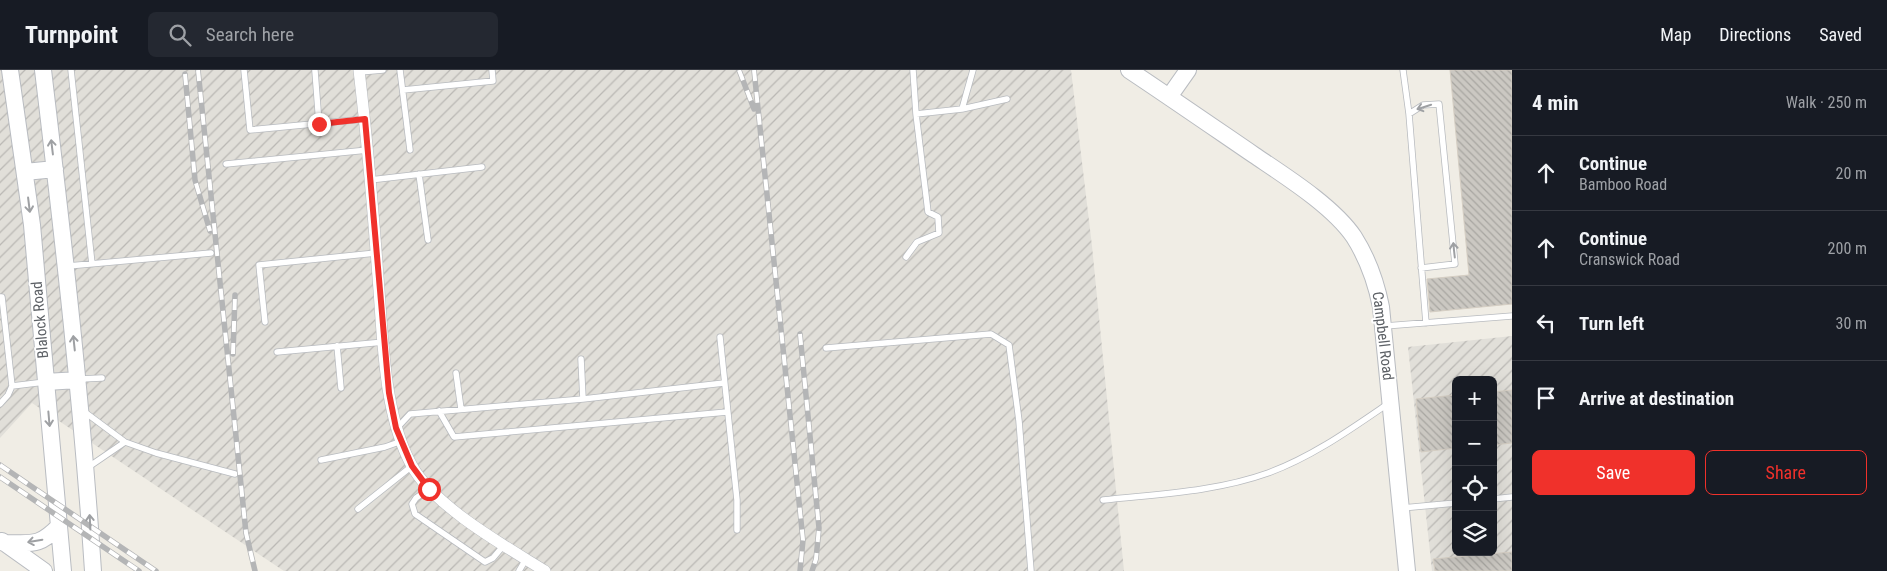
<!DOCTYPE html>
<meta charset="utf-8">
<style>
:root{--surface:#171b24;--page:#242831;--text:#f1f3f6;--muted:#9ea1a6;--line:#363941;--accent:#f0312b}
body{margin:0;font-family:"Roboto Condensed",sans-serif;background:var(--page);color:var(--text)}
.controls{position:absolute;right:15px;bottom:15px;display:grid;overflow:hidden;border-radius:8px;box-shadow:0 5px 20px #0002}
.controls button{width:45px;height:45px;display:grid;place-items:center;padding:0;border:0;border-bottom:1px solid var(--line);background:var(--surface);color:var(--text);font:25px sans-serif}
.stop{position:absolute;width:15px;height:15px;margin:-11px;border:4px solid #f0312b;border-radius:50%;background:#fff}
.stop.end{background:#f0312b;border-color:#fff;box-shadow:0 1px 5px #0008}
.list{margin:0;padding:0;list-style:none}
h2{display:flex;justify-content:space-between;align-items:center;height:65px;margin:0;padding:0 20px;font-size:21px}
h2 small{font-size:16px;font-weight:400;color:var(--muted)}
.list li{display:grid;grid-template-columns:32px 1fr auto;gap:15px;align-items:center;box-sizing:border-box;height:75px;padding:0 20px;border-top:1px solid var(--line)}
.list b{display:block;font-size:19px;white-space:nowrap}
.list p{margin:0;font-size:16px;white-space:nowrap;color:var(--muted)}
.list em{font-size:16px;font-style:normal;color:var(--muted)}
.actions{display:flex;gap:10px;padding:15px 20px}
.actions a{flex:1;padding:11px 0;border:1px solid var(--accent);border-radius:8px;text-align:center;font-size:18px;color:var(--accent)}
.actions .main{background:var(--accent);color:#fff}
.icon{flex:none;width:28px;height:28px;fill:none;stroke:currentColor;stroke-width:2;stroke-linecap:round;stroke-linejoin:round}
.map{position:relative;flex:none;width:1512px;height:501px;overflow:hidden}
header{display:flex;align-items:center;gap:30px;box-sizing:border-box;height:70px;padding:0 25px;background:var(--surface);border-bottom:1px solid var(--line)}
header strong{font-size:24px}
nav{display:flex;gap:28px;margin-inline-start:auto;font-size:18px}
.search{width:350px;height:45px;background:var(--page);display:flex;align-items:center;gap:12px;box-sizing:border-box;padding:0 18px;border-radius:8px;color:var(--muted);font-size:19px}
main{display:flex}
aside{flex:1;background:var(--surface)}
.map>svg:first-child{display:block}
</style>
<header>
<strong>Turnpoint</strong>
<div class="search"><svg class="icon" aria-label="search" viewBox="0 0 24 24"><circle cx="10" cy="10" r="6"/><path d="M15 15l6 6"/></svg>Search here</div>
<nav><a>Map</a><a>Directions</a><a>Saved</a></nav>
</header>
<main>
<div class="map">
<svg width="1512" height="501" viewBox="0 0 1512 501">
<defs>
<pattern id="industrial-furrows" width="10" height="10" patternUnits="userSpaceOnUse" patternTransform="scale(1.25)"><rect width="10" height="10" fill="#e1dfd9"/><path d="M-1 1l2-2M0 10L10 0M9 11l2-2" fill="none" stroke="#bab8b4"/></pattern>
<pattern id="building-back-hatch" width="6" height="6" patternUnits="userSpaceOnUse" patternTransform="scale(1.25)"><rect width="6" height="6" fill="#cbc8c2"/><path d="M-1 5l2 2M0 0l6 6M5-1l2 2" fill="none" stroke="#a8a6a1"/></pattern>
</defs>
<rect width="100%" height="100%" fill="#f0ede5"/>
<!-- industrial -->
<path fill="url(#industrial-furrows)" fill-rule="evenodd" d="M0,0h1071l21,176 32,325h-840l-252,-168 -32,35z
M1512,266v235h-80l-24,-224zM1456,310h37v172h-37z"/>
<!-- building -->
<path fill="url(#building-back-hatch)" stroke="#d5cec3" d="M1450,0h62v234l-82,8 -3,-33 42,-4z
M1512,320v53l-19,2v-53z
M1456,325v53l-35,4 -5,-53z
M1512,482v19h-77l-2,-12z"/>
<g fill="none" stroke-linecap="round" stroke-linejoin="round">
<defs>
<path id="lane" d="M71,0l21,194
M244,0l6,60 115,-11
M400,0l10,80
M1403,0l6,44
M315,1l4,53
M360,2l23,-2
M403,20l90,-9 -1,-11
M962,39l11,-39
M916,44l46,-5 45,-10
M226,94l142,-14
M419,104l9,66
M370,110l112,-13
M906,187l11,-15 22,-9 -1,-16 -10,-5 -12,-98 -3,-44
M68,196l143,-13
M1421,198l34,-4 -16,-160 -16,1 -14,9 17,209
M0,227h2l10,89
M265,252l-6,-57 117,-12
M1385,256l127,-10
M720,267l17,163v30
M337,276l4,42
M826,278l165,-14 18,11 10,76 12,150
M277,282l107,-10
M581,289l2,40
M456,303l5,36
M80,309l22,-1
M0,334l8,-9 4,-9 33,-4
M82,340l43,32
M439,341l15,26 273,-25
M397,358l13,-14 173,-15 141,-16
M321,390l64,-13 17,-6
M87,398l38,-26 31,11 79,21
M429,419l-13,9 -4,6 3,10 70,48 8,-4 11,-13
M1493,429l19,-2
M1103,430c54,-6 112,-8 165,-27 44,-16 83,-44 121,-70
M1402,438l54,-5
M358,439l54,-43
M519,501l7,-12"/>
<path id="street" d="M359,0c8,69 14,138 19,207 5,59 5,137 34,189 23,41 93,80 133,105"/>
<path id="secondary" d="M10,0l22,155 31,346
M43,0c20,167 39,333 50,501
M1129,0c42,28 84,57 125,85 31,21 79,51 100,82 14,22 22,45 27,70l26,264
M1169,27l19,-27
M25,102l30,-3
M46,312l32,-2
M2,471l42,30
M4,473c28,0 35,4 55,-17"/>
</defs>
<!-- lane casing -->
<use href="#lane" stroke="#b8bbbf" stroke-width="7"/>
<!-- street casing -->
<use href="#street" stroke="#b8bbbf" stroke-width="12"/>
<!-- secondary casing -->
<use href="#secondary" stroke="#b9bcc1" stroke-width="18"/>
<!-- lane -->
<use href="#lane" stroke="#fff" stroke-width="5.5"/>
<!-- street -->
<use href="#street" stroke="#fff" stroke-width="11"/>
<!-- secondary -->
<use href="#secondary" stroke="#fff" stroke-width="16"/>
<defs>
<path id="rail" d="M198,0l48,463 9,38
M739,0l15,39
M754,0l49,470 -3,31
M185,4l10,106 15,51
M800,264l19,194 -3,31 -4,12
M233,284l2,-59
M0,395l156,106
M0,407l139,94"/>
</defs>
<!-- rail casing -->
<use href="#rail" stroke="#b4b5b6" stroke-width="5.5"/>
<!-- rail -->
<use href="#rail" stroke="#fff" stroke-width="4" stroke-dasharray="11" stroke-linecap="butt"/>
</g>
<!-- one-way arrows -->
<defs><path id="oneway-shaft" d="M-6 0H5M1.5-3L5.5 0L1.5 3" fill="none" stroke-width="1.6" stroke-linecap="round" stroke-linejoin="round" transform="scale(1.25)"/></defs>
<g stroke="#9ea0a3">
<use href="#oneway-shaft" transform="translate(1424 37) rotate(162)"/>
<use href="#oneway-shaft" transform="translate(52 77) rotate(-97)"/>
<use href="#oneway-shaft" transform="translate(29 135) rotate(83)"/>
<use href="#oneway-shaft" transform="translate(1454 180) rotate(-96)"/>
<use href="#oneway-shaft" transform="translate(74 273) rotate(-96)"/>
<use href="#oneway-shaft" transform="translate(49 349) rotate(85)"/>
<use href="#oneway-shaft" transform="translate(90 452) rotate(-93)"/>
<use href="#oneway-shaft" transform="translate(35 471) rotate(170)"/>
</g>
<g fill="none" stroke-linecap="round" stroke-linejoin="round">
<!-- route -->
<path stroke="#f0312b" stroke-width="6" d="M319,54l46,-5 24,274 7,35 16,38 17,23"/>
</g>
<g text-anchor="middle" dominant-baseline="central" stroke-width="4" stroke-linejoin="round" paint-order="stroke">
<!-- street labels -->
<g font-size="15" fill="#5d6166" stroke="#fff">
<text transform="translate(40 250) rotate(-95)">Blalock Road</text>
<text transform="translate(1383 266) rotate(83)">Campbell Road</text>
</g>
</g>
</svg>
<div class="controls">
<button>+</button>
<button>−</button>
<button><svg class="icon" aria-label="locate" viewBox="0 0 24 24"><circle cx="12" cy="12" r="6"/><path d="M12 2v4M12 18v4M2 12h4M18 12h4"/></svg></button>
<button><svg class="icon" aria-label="layers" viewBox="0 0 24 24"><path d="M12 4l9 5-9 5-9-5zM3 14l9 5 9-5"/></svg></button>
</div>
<div class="stop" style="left:429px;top:419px"></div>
<div class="stop end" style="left:319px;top:54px"></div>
</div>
<aside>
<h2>4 min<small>Walk · 250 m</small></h2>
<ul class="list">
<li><svg class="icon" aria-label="ahead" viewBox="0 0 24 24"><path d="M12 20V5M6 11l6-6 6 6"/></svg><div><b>Continue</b><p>Bamboo Road</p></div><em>20 m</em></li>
<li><svg class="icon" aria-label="ahead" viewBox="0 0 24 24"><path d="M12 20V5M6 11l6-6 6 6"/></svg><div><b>Continue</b><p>Cranswick Road</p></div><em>200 m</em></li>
<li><svg class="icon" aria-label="left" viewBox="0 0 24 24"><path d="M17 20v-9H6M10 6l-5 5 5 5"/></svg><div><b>Turn left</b></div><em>30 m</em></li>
<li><svg class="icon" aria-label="arrive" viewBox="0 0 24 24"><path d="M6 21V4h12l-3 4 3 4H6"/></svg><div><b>Arrive at destination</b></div></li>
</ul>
<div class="actions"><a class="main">Save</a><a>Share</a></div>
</aside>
</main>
